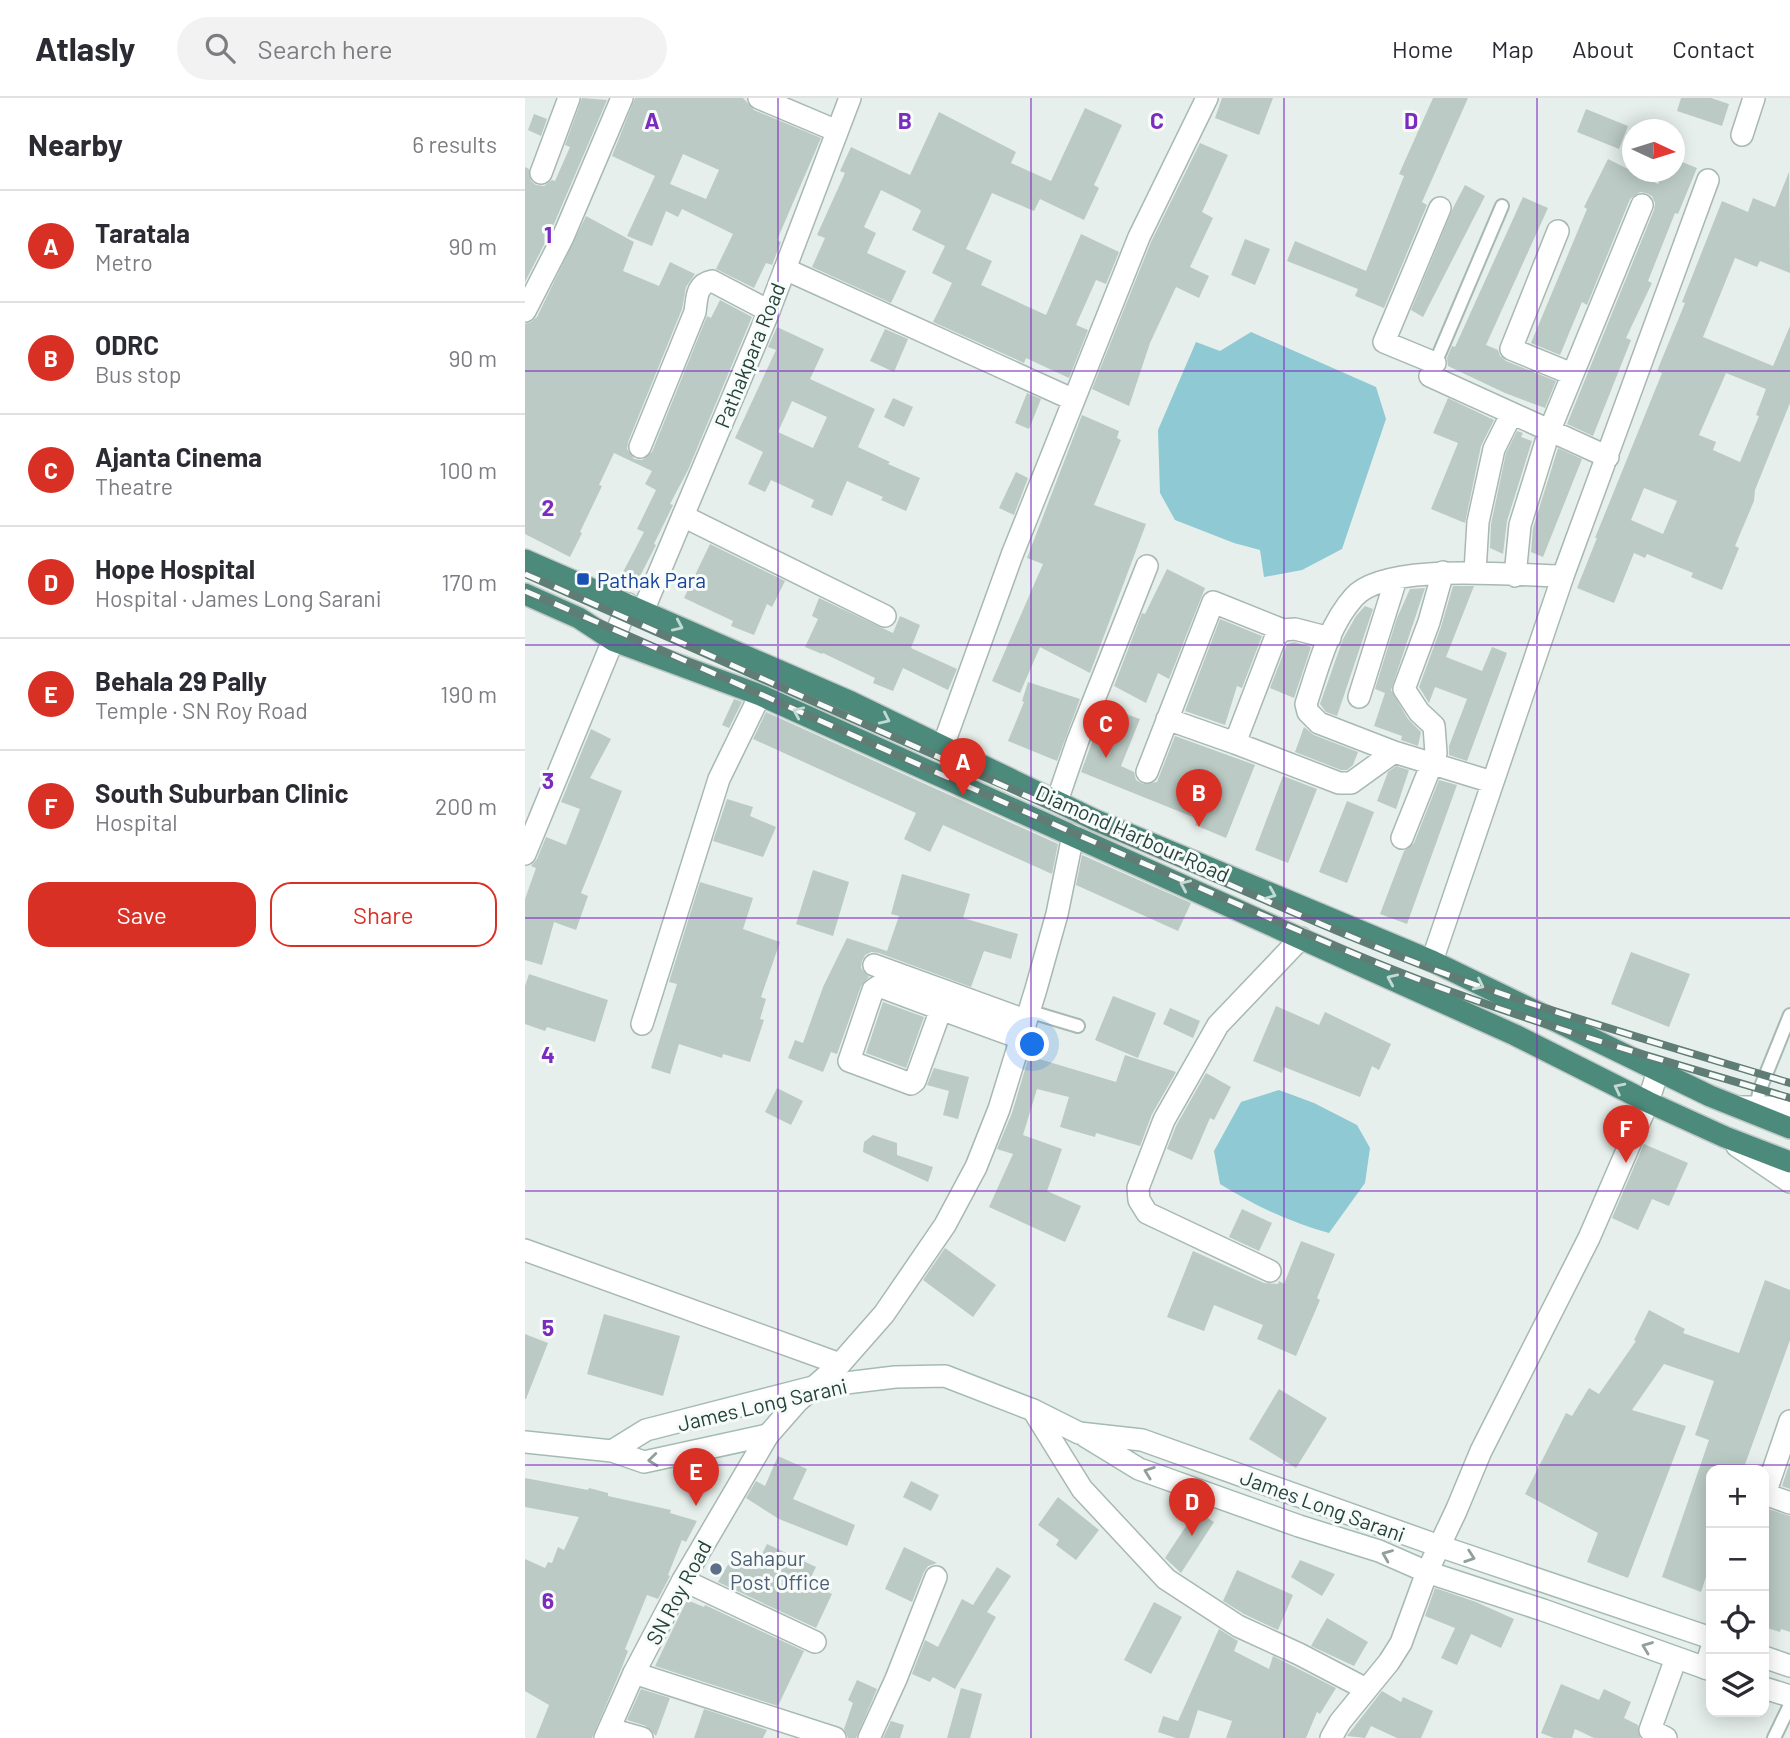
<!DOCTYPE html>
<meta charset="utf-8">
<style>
:root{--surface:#fff;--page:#f2f2f3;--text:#2b2b33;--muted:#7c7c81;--line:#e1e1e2;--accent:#d93025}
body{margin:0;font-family:Barlow,sans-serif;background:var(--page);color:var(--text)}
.controls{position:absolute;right:21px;bottom:21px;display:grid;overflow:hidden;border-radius:14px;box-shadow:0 4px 18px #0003}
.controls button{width:63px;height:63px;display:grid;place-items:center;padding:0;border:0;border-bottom:2px solid var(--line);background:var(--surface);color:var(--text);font:35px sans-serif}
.compass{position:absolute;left:1097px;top:21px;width:63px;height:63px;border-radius:50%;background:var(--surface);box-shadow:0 4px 18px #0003;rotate:94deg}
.you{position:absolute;left:508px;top:947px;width:24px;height:24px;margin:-18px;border:5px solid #fff;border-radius:50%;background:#1a73e8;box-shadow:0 0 0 10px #1a73e833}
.badge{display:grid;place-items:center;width:46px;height:46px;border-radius:50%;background:var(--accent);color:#fff;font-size:23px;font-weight:700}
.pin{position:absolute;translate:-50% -58px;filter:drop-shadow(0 2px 4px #0008)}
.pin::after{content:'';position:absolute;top:37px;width:24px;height:21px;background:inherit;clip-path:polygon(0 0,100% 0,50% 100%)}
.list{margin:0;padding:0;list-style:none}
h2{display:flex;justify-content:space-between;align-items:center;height:91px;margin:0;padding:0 28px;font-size:30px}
h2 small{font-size:23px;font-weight:400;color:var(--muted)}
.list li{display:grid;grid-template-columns:46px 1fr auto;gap:21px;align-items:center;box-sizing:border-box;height:112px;padding:0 28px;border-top:2px solid var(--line)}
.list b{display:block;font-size:26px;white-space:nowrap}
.list p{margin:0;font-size:23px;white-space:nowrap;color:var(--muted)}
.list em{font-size:23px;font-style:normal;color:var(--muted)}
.actions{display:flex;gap:14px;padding:21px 28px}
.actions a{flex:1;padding:16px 0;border:2px solid var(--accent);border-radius:21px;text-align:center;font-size:24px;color:var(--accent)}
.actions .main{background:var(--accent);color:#fff}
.icon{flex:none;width:38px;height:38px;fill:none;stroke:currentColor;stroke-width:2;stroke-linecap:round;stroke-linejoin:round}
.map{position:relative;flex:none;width:1265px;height:1640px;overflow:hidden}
header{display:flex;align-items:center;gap:42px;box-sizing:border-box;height:98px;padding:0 35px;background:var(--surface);border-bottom:2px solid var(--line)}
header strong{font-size:33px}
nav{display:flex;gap:38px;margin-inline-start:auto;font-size:24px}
.search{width:490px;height:63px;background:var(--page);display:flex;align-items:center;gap:18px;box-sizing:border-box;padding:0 24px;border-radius:38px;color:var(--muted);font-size:26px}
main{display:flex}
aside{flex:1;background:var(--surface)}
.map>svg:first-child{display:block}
</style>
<header>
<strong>Atlasly</strong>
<div class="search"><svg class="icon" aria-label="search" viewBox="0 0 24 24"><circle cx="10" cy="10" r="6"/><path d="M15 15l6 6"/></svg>Search here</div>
<nav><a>Home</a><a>Map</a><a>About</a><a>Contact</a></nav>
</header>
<main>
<aside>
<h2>Nearby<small>6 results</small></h2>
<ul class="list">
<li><span class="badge">A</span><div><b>Taratala</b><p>Metro</p></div><em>90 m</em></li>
<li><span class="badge">B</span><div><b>ODRC</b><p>Bus stop</p></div><em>90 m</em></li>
<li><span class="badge">C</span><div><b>Ajanta Cinema</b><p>Theatre</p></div><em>100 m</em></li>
<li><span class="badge">D</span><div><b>Hope Hospital</b><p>Hospital · James Long Sarani</p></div><em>170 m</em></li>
<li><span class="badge">E</span><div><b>Behala 29 Pally</b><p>Temple · SN Roy Road</p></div><em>190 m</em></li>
<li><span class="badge">F</span><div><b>South Suburban Clinic</b><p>Hospital</p></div><em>200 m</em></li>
</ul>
<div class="actions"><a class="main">Save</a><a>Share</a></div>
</aside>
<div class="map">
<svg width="1265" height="1640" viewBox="0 0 1265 1640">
<rect width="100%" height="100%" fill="#e6efeb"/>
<!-- water -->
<path fill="#8ec9d4" d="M726,234l125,55 10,32 -44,130 -40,21 -38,7 -4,-27 -26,-7 -59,-23 -15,-27 -2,-63 38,-88 24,9z
M754,992l35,13 43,22 13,23 -5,35 -36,50c-39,-11 -74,-27 -109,-49l-6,-33 27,-49z"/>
<!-- building -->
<path fill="#bbcac4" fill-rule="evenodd" d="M57,0l25,2 -56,131 -26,51v-115l4,2 2,12 5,4 8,1 8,-6 3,1 15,-34 -5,-2z
M110,0h108l11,12 67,28 -44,102 4,2 -9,23 -6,-2 -12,25 -38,-19 17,-35 -51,-25 -4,8 -12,-6 -14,35 -25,-10 28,-60 -43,-20zM158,56l36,16 -13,29 -36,-15z
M697,0h51l-14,37 -44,-17z
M908,0h35l-46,104 5,3 -43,103 -29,-12 3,-7 -71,-28 8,-20 71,30 38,-95 -5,-2z
M1156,0h30l18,6 -7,22 -45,-15z
M560,10l37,17 -28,60 5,3 -15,32 -44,-21 -6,12 -42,-18 -26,56 26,12 -11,24 65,30 35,-81 38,18 -13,32 -10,-4 -20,45 12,5 -19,48 -43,-20 -2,5 -91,-41 19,-39 -20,-10 13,-27 -33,-16 9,-19 -2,-2 -38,-19 -17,37 12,6 -9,20 39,18 -15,32 -79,-36 13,-29 -8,-3 28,-62 -5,-2 11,-24 59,28 29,-63 77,40 -5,11 40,18z
M1061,11l42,17 -9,23 -42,-17z
M9,16l13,5 -6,17 -13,-6z
M675,45l28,12 -26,57 11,6 -23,49 19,9 -10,22 -23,-11 -26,56 -21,63 -37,-17 59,-147z
M1083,61l50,25 5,-12h12v-13l22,9 -19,46 -3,-1 -27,68 4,2 -26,55 5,2 -38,96 -26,-12 87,-214 1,-7 -3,-7 -6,-3 -6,-1 -10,7 -43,106 -5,-3 -22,53 -29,-12 56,-134 -3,-2z
M1264,74l1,101 -30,-12 -3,6 -22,-9 -32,79 70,29 17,-40v77l-35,87 -1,11 -19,45 4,2 -17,42 -31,-13 2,-4 -46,-19 -2,4 -11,-5 -20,50 -37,-15 20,-50h-2l67,-165 -5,-2 28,-68 -3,-1 40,-101 26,11 5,-14 22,9zM1201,275l40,16 -10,26 3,1 -19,46 -27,-12 3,-8 -17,-7zM1119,390l33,13 -14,33 -32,-14z
M940,87l20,11 -62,121 -12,-7 42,-102z
M998,99l25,11 -62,137 12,5 2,6 6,5 50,20 -11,27 -40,-15 -57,-27 -1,-8 5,-12 3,1z
M61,118l48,26 -11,29 36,15 11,-24 25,12 -9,13 -4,22 -54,133 -1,7 7,10 8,1 10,-8 55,-136 4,2 9,-18 32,17 -64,153 -18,34 3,1 -19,39 2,1 -19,37 -15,-8 22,-42 -7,-3 19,-39 -11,-6 7,-13 -38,-18 -15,32 3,1 -22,46 2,1 -12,24 -45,-23v-210l6,-2 6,-5z
M720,141l25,10 -15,36 -24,-10z
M252,229l47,22 -14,30 65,30 -17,38 32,15 -2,2 32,14 -14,33 -25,-11 2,-3 -36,-16 -15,35 -21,-9 3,-7 -43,-20 -6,12 -17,-8 15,-32 -28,-14 41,-88 -8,-3zM267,303l35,16 -14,31 -35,-16z
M360,231l23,10 -14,33 -24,-11z
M502,295l14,6 -12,30 -14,-6z
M368,300l20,9 -9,20 -20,-10z
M923,300l46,22 -13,26 -16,77 -34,-14 27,-66 -25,-10z
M557,317l37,16 -2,7 4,2 -27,65 52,19 -56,149 -50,-26 -20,46 -28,-12 51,-117 -16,-6z
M992,333l6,2 -2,4 11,4 -25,80 -4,33 -13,-6 1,-24 15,-71z
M1033,350l24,11 -39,98 -12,-5 2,-24z
M491,374l12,6 -14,37 -15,-7z
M185,446l75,37 -13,26 -5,-3 -13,31 -23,-9 2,-5 -49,-23z
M642,471l38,19 -36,91 -11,-6 -12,30 -32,-17 28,-73 3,1z
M928,488h21l-28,71 36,14 10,-24 15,6 -40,108 -18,-6v-9l18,-47 -32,-12 -6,16 -10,-16 22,-60z
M900,490l-34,102 17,29 13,13 -3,14 -17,-6 1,-4 -28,-10 11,-33 -10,-4 22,-71 13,-29z
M294,500l74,35 7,-17 20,9 -9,23 46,21 -9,21 -45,-22 -10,23 -20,-8 2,-5 -52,-25 -1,1 -17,-7 13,-28 -6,-3z
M840,508l8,3 -36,107 -11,-4 -6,-8 23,-65 13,-23z
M695,521l42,17 -20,52 -5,-2 -12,39 -40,-14z
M769,544l17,5 -17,51 -24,-10 17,-44z
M221,573l100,43 155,75 -257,-114z
M503,584l52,17 -23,62 -49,-20 16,-39 -2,-1z
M209,601l8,3 -13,26 -7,-3z
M580,609l35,12 -19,47 13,6 2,8 7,4 14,-2 18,-46 80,29 -29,73 -31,-13 3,-6 -117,-47z
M241,614l292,132 -6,30 -109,-49 -13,27 -26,-13 12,-26 -163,-74z
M779,629l10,8 44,17 -5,13 -6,5h-6l-46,-18z
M66,631l20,10 -21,39 32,13 -41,102 7,3 -12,34 -22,-8 -12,43 -17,-5v-61l11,-31 -5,-2 6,-7 9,-22 20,8 14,-36 -19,-7z
M871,668l13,4 -13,39 -19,-8 11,-29z
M758,678l34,13 -29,74 -33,-13z
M914,682l18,5 -50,139 -27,-10 24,-63 10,-8z
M202,701l26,8 -3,9 26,11 -13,30 -50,-16z
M822,703l27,11 -27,71 -28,-11z
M557,757l109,48 -13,28 -102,-46z
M288,772l36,12 -16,54 -37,-12z
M377,776l68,20 -7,24 55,16 -7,25 -27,-8 -13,36 -92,-34 -8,-1 -6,3 -3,6 -1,7 8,9 -8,9 -24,68 -6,-2 -8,20 -35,-14 7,-18 8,3 20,-56 24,-49 40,13 12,-35 -8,-2z
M175,784l53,16 -10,31 37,13 -19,55 5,2 -6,20 4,1 -14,42 -27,-8 -1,4 -43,-14 -9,30 -19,-6 26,-84 -8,-2z
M1106,854l59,22 -21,53 -58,-23z
M4,876l79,26 -13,42 -48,-15 -2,4 -20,-7v-38z
M588,898l43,17 -18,45 -43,-18z
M358,904l41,15 -18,51 -40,-15z
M751,908l43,19 6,-13 66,32 -12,26 -7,-4 -12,31 -76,-30 -2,6 -29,-12z
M645,910l30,13 -7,17 -30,-14z
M600,957l51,17 -24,42 -12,32 -44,-13 -1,4 -35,-10 9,-30 -32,-8 -14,46 39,14 -15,42 34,15 -16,36 -76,-35 24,-53 -16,-5 15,-36 17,-57 87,26z
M409,970l35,9 -11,42 -15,-4 6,-24 -22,-6z
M681,975l25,14 -17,33 -4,-2 -18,42 -25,-11 9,-23z
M252,990l26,13 -12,24 -26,-13z
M348,1037l24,8v12l36,12 -5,15 -65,-30 1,-10z
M1119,1046l44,19 -19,43 -17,-7 -14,31 -26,-12z
M717,1111l30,14 -13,28 -30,-14z
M776,1143l34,13 -18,44 3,2 -24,56 -39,-17 6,-14 -49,-20 -10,26 -37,-14 26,-66 71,32 14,1 1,-3 5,3z
M420,1150l51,37 -23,32 -50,-37z
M1240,1182l25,10v50l-47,130h-32v92l-10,30 -39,-15 47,-137 -14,-5 19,-54 -50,-17 -32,46 54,16 -58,152 -41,-16 11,-29 -73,-39 41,-81 6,3 17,-28 10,6 37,-53 -2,-1 15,-30 36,19 -2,4 56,20z
M79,1216l76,22 -17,60 -76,-22z
M0,1236l23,9 -22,56h-1z
M754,1291l48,29 -31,50 -47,-29z
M253,1358l29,13 -14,30 62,26 -8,21 -68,-27 -33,-21 10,-17 9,5z
M1265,1364v27l-8,-3z
M0,1380l63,12 1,-2 19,5v3l63,14 -1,3 27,8 -11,21 -4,-2 -14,35 2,1 -12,23 -11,-4 -22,54 3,2 -6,16 -30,71h-56l13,-33 -24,-14v-132l20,9 3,-6 4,1 6,-16 6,3 15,-33 -54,-10z
M386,1383l28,14 -8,16 -28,-14z
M533,1399l41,33 -23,30 -20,-15 3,-5 -21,-15z
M1243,1411l22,7v116l-9,-3 -1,3 -16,-5v-107z
M671,1413l18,11 -33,51 -16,-15z
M242,1446l49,23 -8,16 24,11 -16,34 -98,-46 19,-33 21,13z
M379,1449l33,16 -9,3 -4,6 -12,30 -27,-13z
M775,1462l35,14 -13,22 -31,-19z
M472,1469l14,9 -24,36 9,5 -41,72 -22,-12 -3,5 -18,-8 13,-34 13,7 24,-48 11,6z
M712,1472l56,25 -15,35 -34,-16 -21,-13z
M910,1490l41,14 38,17 -13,29 -30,-14 -14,31 -16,-7 14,-30 -30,-12z
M162,1502l17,7 1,-2 99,46 -26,55 -123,-40z
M629,1504l28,15 -31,57 -27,-14z
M802,1520l41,24 -14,24 -43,-20z
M694,1531l19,12 -4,10 35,18 4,-13 63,32 -16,26 -3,-2 -11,26h-80l6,-17 -34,-11 -9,28h-13l-18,-6 5,-16 15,5z
M332,1582l20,9 -21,49h-8l-4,-9 9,-26 -5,-3z
M1036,1586l38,16 5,-11 27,13 -7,16 14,7 2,13h-46l-19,-9 -3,9h-18l-13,-5z
M436,1590l21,6 -12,44h-23z
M116,1591l29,9 -14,38 -10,-10 -19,-6z
M857,1593l19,11 2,-5 30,14 -12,27h-24l-26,-12 -6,12 -18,-2z
M179,1611l63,21 -4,8h-69z
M366,1623l13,4 -4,13h-17z"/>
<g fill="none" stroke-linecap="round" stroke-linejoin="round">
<defs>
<path id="service" d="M909,268l68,-160
M503,913l50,15
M1231,1009l4,-18 30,-74
M1249,1640l16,-33"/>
<path id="minor" d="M234,0l78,33
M1217,37l12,-37
M16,75l28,-75
M1033,133l-47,118 61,25
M260,171l289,131
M0,213l38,-74 59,-139
M910,265l-51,-21 56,-134
M905,278l178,81
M115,349l55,-135c2,-14 1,-28 17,-31l57,30
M158,418l202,100
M950,474l3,-50 16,-73 17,-34
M990,478l5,-51 29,-93 93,-227
M805,540l-35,-9 -12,1 -7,6 -41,107 104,40h12l43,-31
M834,599l37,-118
M642,621l68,24
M418,648l69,-191 127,-318 68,-139
M622,674l66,-170 70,28
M967,684l-98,-30 -75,-29 -11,-11 -2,-8c12,-36 22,-78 48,-107 32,-36 163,-21 209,-21
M532,703l21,-61 69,-174
M877,740l34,-85 -2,-27 -15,-14 -15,-23 25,-67 14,-50
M0,756l103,-250
M907,863l131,-385 145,-396
M349,867l151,55
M416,911l-26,72 -4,3 -62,-23 24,-71 6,-4c47,18 94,35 141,52
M117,926l77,-245 41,-84
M0,1152l315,114
M745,1173l-123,-58 -8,-13 -1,-12 26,-68 54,-95 83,-87
M508,1312l49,79 84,90 72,47 61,28 67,35
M1240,1396l25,9
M1239,1399l26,-76
M158,1482l132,62
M1180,1570l6,-18
M109,1575l201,65
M85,1631l32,9
M344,1640l27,-59 40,-102
M1141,1640l-16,-8 26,-72"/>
<path id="tertiary" d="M118,513l126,-300 81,-213
M80,1640l29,-65 49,-93 85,-145 29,-33 43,-38 44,-50 61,-89 31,-58 23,-58 37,-120 21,-75 16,-79
M806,1640l9,-16 49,-60 12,-19 26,-71 29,-61 25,-60 108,-213 59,-136 10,-31"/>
<path id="secondary" d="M1214,1009h35l16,6
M1212,1048l53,36
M560,1338l54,33 160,57 80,25 48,21 116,38 168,60
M0,1344l87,9 32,11 124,-27
M87,1353l34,-21 167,-43 82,-10 50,-1 88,34 46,23 63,7 297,106 272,92
M1239,1559l26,9
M1239,1590l26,8"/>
<path id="trunk" d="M0,462l326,142 244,118 337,141 278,135 80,32
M0,496l54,24 35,23 146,54 755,340 133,67 77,35 65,25"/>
</defs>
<!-- service casing -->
<use href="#service" stroke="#a8b8b2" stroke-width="16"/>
<!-- minor casing -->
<use href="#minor" stroke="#a8b8b2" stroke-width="24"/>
<!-- tertiary casing -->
<use href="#tertiary" stroke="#a8b8b2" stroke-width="24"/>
<!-- secondary casing -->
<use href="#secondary" stroke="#a4bbb3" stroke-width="24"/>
<!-- trunk casing -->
<use href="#trunk" stroke="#c2cac8" stroke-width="24"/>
<!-- service -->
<use href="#service" stroke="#fff" stroke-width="12"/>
<!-- minor -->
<use href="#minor" stroke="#fff" stroke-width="21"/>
<!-- tertiary -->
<use href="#tertiary" stroke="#fff" stroke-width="21"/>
<!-- secondary -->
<use href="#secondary" stroke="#fff" stroke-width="21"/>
<!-- trunk -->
<use href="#trunk" stroke="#4c8a7c" stroke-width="21"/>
<defs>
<path id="rail" d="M0,476c212,92 422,188 634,280 105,45 209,93 317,131 103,36 209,66 314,98
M0,493c210,90 418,186 627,276 105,45 209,93 317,131 106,38 214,68 321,100"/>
</defs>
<!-- rail casing -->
<use href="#rail" stroke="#5f7d75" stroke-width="8"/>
<!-- rail -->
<use href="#rail" stroke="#f7fbf9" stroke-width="5" stroke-dasharray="16" stroke-linecap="butt"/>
</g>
<!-- one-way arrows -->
<defs><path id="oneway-chevron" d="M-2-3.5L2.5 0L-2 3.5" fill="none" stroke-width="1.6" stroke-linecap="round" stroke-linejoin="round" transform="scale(1.75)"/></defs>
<g stroke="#c4d9d4">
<use href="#oneway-chevron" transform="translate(153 528) rotate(24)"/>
<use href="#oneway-chevron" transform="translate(273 614) rotate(-156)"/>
<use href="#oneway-chevron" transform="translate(360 621) rotate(25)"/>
<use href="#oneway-chevron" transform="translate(660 787) rotate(-156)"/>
<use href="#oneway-chevron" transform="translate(746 796) rotate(23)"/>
<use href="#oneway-chevron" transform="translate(867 881) rotate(-156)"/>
<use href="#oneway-chevron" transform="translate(954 887) rotate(26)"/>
<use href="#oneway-chevron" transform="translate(1094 990) rotate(-153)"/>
</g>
<g stroke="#92a09c">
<use href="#oneway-chevron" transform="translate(128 1362) rotate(174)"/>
<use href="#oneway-chevron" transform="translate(624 1374) rotate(-160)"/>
<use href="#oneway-chevron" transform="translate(862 1457) rotate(-158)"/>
<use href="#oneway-chevron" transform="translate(945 1459) rotate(19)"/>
<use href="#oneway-chevron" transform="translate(1122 1549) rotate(-159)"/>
</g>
<!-- grid -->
<path fill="none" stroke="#7b2cbf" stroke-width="2" stroke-opacity="0.55" d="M253,0v1640M506,0v1640M759,0v1640M1012,0v1640M0,273h1265M0,547h1265M0,820h1265M0,1093h1265M0,1367h1265"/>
<!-- markers -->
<rect fill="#1a4fb4" stroke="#f7fbf9" stroke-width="2.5" x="51" y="474" width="14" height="14" rx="3.5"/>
<circle fill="#5c6f8a" stroke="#f7fbf9" stroke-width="2.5" cx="191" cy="1471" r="7"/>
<g text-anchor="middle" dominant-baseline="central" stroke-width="6" stroke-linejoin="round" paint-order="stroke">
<!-- street labels -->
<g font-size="21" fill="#24423a" stroke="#f7fbf9">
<text transform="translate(224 257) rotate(-68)">Pathakpara Road</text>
<text transform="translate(608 735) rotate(24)">Diamond Harbour Road</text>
<text transform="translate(237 1306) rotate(-13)">James Long Sarani</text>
<text transform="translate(798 1407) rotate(20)">James Long Sarani</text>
<text transform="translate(153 1494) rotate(-62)">SN Roy Road</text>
</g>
<!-- transit labels -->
<g font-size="21" fill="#164399" stroke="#f7fbf9" text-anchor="start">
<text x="72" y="481">Pathak Para</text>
</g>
<!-- service labels -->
<g font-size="21" fill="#4e5e75" stroke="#f7fbf9" text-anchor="start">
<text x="205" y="1459">Sahapur<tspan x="205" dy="24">Post Office</tspan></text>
</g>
</g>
<g font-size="23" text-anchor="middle" font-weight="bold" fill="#7b2cbf" stroke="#f7fbf9" stroke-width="6" stroke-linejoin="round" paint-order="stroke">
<text x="127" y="31">A</text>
<text x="380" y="31">B</text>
<text x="632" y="31">C</text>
<text x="886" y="31">D</text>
<text x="23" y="145">1</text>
<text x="23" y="418">2</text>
<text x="23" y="691">3</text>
<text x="23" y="965">4</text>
<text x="23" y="1238">5</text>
<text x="23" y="1511">6</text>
</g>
</svg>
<div class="controls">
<button>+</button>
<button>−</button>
<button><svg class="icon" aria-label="locate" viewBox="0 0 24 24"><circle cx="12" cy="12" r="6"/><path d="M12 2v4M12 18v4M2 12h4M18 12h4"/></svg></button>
<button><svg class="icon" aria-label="layers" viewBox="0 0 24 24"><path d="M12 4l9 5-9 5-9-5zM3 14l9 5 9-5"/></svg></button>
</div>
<svg class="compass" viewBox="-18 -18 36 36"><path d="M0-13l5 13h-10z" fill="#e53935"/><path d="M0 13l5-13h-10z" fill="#7c7c81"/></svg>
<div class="you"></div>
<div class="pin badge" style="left:438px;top:698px">A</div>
<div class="pin badge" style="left:674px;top:729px">B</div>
<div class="pin badge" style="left:581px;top:660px">C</div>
<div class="pin badge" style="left:667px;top:1438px">D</div>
<div class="pin badge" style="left:171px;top:1408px">E</div>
<div class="pin badge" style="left:1101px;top:1065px">F</div>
</div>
</main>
